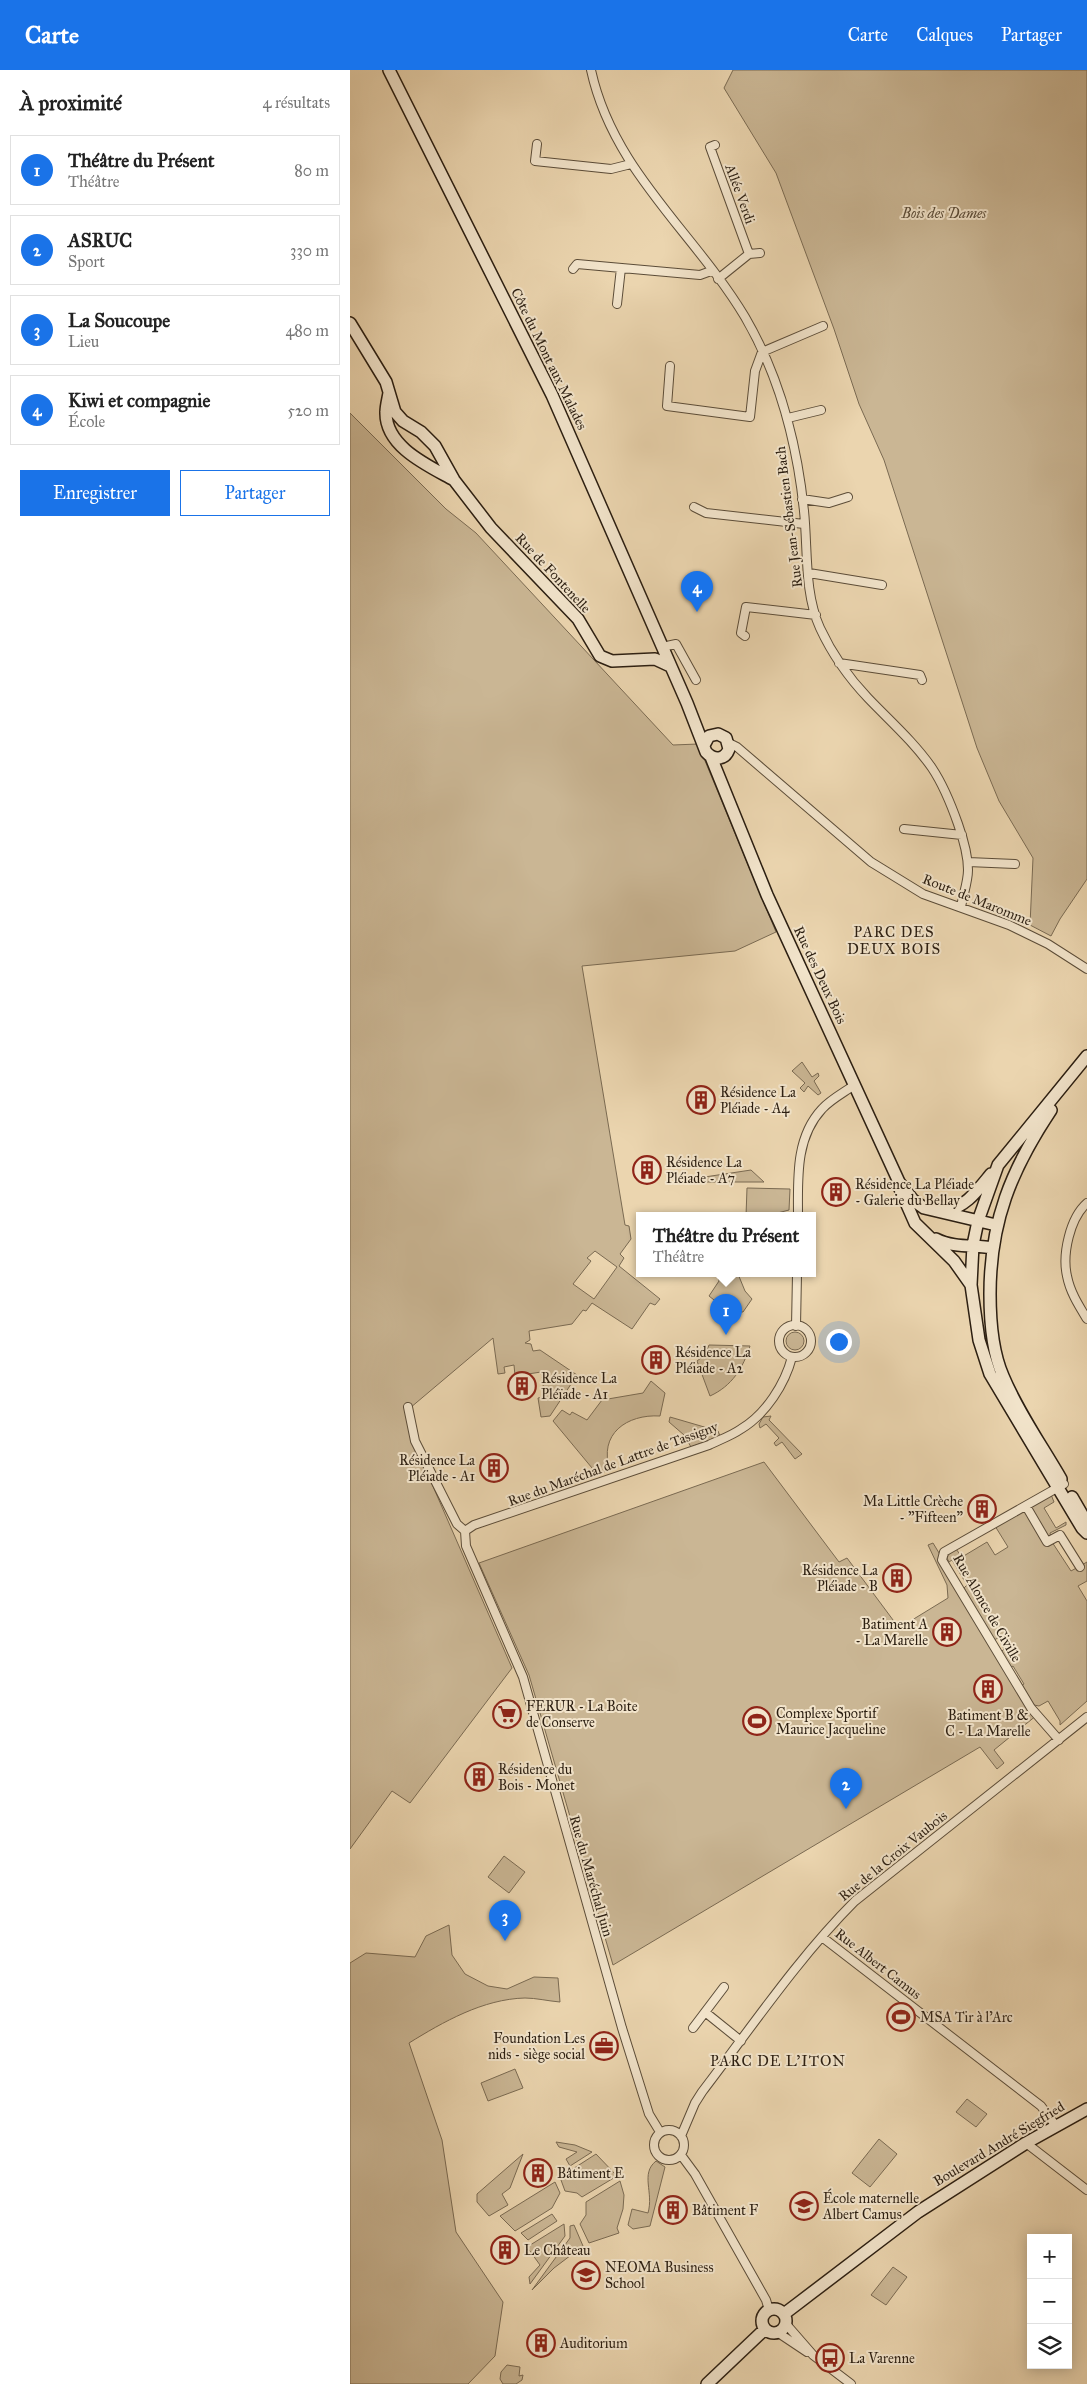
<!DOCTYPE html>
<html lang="fr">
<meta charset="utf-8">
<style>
:root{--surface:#fff;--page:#f6f6f6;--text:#222;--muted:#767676;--line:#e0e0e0;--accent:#1a73e8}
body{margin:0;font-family:"IM FELL Great Primer",serif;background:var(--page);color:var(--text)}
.controls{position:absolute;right:15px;bottom:15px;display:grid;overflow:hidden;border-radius:0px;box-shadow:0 2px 12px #0003}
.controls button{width:45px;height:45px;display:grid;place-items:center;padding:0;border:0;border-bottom:1px solid var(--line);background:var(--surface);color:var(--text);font:25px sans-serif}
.you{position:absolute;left:488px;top:1271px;width:18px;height:18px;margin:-12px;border:4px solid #fff;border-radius:50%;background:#1a73e8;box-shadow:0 0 0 8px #1a73e833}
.badge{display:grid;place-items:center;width:32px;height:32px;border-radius:50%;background:var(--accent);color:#fff;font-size:16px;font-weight:700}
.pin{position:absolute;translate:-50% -41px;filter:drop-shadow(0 1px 2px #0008)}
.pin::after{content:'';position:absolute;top:26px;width:18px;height:15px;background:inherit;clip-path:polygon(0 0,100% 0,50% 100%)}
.popup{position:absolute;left:286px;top:1142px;width:180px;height:65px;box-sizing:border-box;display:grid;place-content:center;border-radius:0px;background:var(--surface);filter:drop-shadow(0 1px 4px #0005);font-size:16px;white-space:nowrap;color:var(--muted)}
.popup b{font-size:19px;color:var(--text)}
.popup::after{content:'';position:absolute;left:50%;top:100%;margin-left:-10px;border:10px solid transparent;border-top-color:var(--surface)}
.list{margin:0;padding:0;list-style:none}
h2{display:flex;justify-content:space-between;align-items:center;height:65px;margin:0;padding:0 20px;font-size:21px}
h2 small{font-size:16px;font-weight:400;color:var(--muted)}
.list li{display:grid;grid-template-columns:32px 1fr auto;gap:15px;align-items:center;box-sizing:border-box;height:70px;margin:0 10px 10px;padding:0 10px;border:1px solid var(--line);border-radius:0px}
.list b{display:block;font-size:19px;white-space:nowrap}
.list p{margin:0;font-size:16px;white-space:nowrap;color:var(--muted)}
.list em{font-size:16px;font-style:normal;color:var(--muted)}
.actions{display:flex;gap:10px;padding:15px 20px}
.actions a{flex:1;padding:11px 0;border:1px solid var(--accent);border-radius:0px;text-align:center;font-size:18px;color:var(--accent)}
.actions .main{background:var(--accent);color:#fff}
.icon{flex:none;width:28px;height:28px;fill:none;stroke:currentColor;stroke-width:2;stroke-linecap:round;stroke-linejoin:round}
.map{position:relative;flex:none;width:737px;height:2314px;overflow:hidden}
header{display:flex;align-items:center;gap:30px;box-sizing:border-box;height:70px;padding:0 25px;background:var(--accent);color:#fff}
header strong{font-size:24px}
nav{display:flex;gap:28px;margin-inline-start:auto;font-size:18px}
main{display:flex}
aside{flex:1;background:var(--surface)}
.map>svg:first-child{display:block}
</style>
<header>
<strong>Carte</strong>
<nav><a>Carte</a><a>Calques</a><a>Partager</a></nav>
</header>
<main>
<aside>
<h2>À proximité<small>4 résultats</small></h2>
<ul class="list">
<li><span class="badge">1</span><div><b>Théâtre du Présent</b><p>Théâtre</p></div><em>80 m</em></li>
<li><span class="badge">2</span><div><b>ASRUC</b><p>Sport</p></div><em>330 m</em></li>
<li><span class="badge">3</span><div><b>La Soucoupe</b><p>Lieu</p></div><em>480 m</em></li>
<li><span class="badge">4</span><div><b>Kiwi et compagnie</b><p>École</p></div><em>520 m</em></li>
</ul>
<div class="actions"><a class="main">Enregistrer</a><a>Partager</a></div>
</aside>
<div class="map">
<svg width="737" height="2314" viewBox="0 0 737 2314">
<rect width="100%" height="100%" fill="#ebd5af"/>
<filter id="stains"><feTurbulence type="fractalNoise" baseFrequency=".004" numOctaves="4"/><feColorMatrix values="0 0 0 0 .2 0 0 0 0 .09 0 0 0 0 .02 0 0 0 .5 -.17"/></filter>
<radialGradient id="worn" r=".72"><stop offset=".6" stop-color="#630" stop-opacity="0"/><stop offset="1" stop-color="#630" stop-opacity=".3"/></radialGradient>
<!-- green -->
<path fill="#cab694" stroke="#7a6a52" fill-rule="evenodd" d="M383,0h354v809l-27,40 -9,17 -21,-11 3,-67 -34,-57 -22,-53 -93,-288 -25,-56 -25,-75 -58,-156 -52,-85z
M0,343l96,96 30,24 197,212 25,-1 78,188 -41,19 -153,15 43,259 4,1 2,13 -11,15 4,4 -5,8 41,33 -5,6 -5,-2 -18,26 -40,-26 -6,8 -3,-1 -11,14 -43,7 1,9 -5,3 6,1 2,7 7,-1 37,25 -27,41 -9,1 -3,-19 7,-1 -4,-25 -26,4 -1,-11 -10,2 1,6 -7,1 -5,-36 -83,70 15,60 87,200 -102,135 -18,-12 -42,58zM245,1181l22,16 -23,32 -21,-15 18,-23 -4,-3z
M452,992l10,15 6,-4 1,3 -5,5 7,12 -3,2 -10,-9 -4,6 -4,-4 5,-5 -13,-12z
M401,1100l13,12h-66v-4z
M397,1118l43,1 -1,21 -23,6h-20z
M368,1204h20l7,17 7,8 -9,13 -15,-1 -19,-15 10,-15z
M436 1271a9 9 0 1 1 18 0a9 9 0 1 1-18 0Z
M359,1275l41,1c-7,22 -18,40 -40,50l-13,-35 8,-6z
M301,1311l14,12 -5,23c-33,-2 -62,18 -50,54l-13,4 -44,-53 9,-11 8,5 2,-3 15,8 15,-20 41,-7z
M421,1346l-2,4 33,34 -7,5 -13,-17 -6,4 -2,-3 5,-5 -13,-14 -6,4 -1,-4 4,-7z
M320,1347l48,14 2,5 -29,11 -7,-12 -15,-13z
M414,1392l75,100 8,-4 52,70 49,-30 -1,-13 -19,-40 5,-2 104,172 -43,35 10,13 -7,6 -17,-22 -367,218 -84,-290 -50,-112z
M700,1422l4,10 -10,6 12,20 10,-6v3l-16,8 2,9 19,29 16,-9v19l-9,5 9,15v100l-27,24v-4l-12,-20 -9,5 -5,-1 -13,-19 3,-2 -11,-18 -3,2 -9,-16 3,-3 -6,-11 -4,2 -30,-52 3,-3 -15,-25 -3,2 -2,-4 3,-6 6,-3 6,8 25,-15 8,13 13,-8 -13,-21z
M154,1786l21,16 -16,21 -21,-16z
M99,1855l3,30 13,19 23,12 19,3 27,-12 24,1 2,24c-12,-1 -24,-4 -35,-4 -42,1 -82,24 -116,45l33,97 14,92 47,70 -8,54 -27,28h-118v-421l16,-10 49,4 11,-21z
M165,1999l8,19 -35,13 -7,-18z
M617,2029l20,15 -11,13 -20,-15z
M529,2069l18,15 -27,33 -18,-14z
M206,2072l19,3 17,7 -22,14 -4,-7 11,-7 -18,-5z
M173,2084l-13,34 -8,6 6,11 -19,11 -12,-14v-8z
M246,2084l21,22 -35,21 -5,-4 -12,-2 -4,-11 4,-6z
M306,2091l9,6 -15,59 -17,3 -5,-4 4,-16 16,4c6,-21 -8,-39 8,-52z
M270,2111l4,14 -1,14 -6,19 2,5 -30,10 -9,-19 6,-9v-13z
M205,2112l5,11 -8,15 -37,23 -15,-15z
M202,2144l5,7 -29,19 -7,-7z
M214,2154l1,12 -35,48 -1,-7 11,-12 -13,-18z
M224,2155l9,21 -29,22 -22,22 38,-52v-12z
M543,2197l14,10 -21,28 -15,-10z
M157,2295l13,2 -1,9 4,-1 -1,5 -6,4h-13l-3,-5 1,-7z"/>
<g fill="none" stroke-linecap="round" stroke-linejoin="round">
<defs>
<path id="street" d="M241,0c22,101 103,162 154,247 35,60 52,126 59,194 4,38 0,82 16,117 12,26 29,50 48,70 22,23 46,44 64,70 12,18 19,36 26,56 5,14 10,31 10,46 0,12 -5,25 -7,37
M187,74l-2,17 76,8 20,-5
M365,75l-5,2 39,107 -31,25
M399,184l11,-1
M223,199l4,-5 123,11 11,-4
M267,234l4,-36
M320,296l-3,40 83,11 5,-46 7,-19 61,-26
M438,348l33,-8
M452,429l27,4 19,-6
M344,437l12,6 98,11
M459,503l73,12
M395,566l-4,-3 5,-26 70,8
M312,577l14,-3 20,36
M489,593l81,12 2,5
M379,673l8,4 134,115 52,32 86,31 39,19 39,25
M554,759l58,6
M618,792l47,2
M737,1133c-17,15 -25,51 -20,73 3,16 12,30 20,43
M448,1146c0,-37 -3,-78 24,-107 8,-9 21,-16 31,-23
M429 1271a16 16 0 1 1 32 0a16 16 0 1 1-32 0Z
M446,1256l1,-52
M58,1337l7,34 42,83 8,7
M676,1436l21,36 13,-7 20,32
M115,1461l1,15 57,131 99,351 27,86 11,18
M115,1461l9,-6 235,-80c10,-5 22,-9 32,-16 25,-15 44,-45 51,-72
M709,1670l-28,-32 -89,-148 2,-8 120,-68
M472,1867l219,169 15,20
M355,1942l36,29
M343,1958l31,-41
M304 2075a15 15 0 1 1 30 0a15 15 0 1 1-30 0Z
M331,2066l14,-33 7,-11c49,-64 96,-134 153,-191l232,-184
M676,2073l61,47
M331,2085l14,19 71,126 3,10
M436,2254l27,31 38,29
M427,2262l30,20"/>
<path id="secondary" d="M39,0l163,325 135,308 19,49c8,9 19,8 23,-3l-3,-11 -8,-4 -9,2 -5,9
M0,253l36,59 9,30 8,9 18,11 14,14 19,34 37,48 87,91 22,37 12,5 43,-2 15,7
M39,323c-1,6 -3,13 -3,19 -1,35 43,54 68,68
M361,687l56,138 132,287 14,18 11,8 72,17
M737,986l-89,109 -20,56 -5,24 -2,40 8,55 11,34 92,154 5,5
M701,1040c-40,60 -61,112 -61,184 0,27 2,57 13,82 15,36 39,70 58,103
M550,1119l15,34 39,38 17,24
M595,1141c21,-4 32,-20 46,-37
M586,1169c17,9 38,6 57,9
M722,1427l15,26
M412 2251a12 12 0 1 1 24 0a12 12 0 1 1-24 0Z
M434,2244l134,-102 108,-69 61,-34
M357,2314l58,-55"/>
</defs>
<!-- street casing -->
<use href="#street" stroke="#5b4c38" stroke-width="10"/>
<!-- secondary casing -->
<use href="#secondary" stroke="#2b1e11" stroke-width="14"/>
<!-- street -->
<use href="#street" stroke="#f2e4cb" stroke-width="8"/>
<!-- secondary -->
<use href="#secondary" stroke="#f2e4cb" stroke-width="11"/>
</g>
<!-- icons -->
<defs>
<symbol id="building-ring" viewBox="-11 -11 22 22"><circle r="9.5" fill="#f2e4cb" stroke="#8f2418" stroke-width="1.5"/><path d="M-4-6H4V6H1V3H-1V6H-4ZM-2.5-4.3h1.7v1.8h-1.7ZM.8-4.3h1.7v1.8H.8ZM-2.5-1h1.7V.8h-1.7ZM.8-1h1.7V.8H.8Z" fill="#8f2418"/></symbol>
<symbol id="supermarket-ring" viewBox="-11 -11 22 22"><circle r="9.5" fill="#f2e4cb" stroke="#8f2418" stroke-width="1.5"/><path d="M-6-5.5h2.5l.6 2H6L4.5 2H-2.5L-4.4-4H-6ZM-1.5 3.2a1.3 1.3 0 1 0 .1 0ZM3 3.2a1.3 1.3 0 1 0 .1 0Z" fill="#8f2418"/></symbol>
<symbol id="stadium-ring" viewBox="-11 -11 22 22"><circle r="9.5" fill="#f2e4cb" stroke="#8f2418" stroke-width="1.5"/><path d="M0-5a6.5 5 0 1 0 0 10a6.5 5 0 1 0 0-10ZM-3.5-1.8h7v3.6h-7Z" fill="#8f2418"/></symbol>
<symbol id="office-ring" viewBox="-11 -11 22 22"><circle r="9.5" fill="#f2e4cb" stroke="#8f2418" stroke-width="1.5"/><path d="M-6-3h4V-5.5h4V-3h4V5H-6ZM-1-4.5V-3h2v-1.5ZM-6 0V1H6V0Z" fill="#8f2418"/></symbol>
<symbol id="school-ring" viewBox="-11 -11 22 22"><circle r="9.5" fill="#f2e4cb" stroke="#8f2418" stroke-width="1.5"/><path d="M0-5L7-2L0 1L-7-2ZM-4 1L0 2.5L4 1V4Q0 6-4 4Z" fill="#8f2418"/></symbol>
<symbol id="university-ring" viewBox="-11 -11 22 22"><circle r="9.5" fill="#f2e4cb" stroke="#8f2418" stroke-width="1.5"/><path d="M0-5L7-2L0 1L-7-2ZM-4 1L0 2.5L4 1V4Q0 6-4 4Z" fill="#8f2418"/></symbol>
<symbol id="bus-ring" viewBox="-11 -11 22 22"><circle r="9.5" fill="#f2e4cb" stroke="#8f2418" stroke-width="1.5"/><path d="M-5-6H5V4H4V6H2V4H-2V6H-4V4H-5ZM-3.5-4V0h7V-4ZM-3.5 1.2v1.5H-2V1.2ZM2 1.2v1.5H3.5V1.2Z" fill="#8f2418"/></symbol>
</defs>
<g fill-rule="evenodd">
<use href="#building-ring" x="335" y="1014" width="32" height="32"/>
<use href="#building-ring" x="281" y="1084" width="32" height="32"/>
<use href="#building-ring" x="470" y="1106" width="32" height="32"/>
<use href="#building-ring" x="290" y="1274" width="32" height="32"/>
<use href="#building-ring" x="156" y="1300" width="32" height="32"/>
<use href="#building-ring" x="128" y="1382" width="32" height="32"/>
<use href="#building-ring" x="616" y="1423" width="32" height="32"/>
<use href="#building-ring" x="531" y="1492" width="32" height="32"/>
<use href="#building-ring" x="581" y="1546" width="32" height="32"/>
<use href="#building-ring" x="622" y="1603" width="32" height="32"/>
<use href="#supermarket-ring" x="141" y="1628" width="32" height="32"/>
<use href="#stadium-ring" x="391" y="1635" width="32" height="32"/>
<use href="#building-ring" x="113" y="1691" width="32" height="32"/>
<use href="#stadium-ring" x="535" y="1931" width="32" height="32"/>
<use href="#office-ring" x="238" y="1960" width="32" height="32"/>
<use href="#building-ring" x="172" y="2087" width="32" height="32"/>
<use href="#school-ring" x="438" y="2120" width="32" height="32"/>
<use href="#building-ring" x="307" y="2124" width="32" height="32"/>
<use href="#building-ring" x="139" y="2164" width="32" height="32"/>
<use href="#university-ring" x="220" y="2189" width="32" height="32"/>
<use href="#building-ring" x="175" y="2257" width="32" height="32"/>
<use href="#bus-ring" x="464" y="2272" width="32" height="32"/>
</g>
<g text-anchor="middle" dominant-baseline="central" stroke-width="4" stroke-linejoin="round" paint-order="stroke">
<!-- street labels -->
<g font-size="14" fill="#2b1e11" stroke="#f2e4cb">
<text transform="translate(390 124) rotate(70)">Allée Verdi</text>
<text transform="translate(199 289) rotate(64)">Côte du Mont aux Malades</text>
<text transform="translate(439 447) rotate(-97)">Rue Jean-Sébastien Bach</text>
<text transform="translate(203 503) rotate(47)">Rue de Fontenelle</text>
<text transform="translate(627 830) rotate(22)">Route de Maromme</text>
<text transform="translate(470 905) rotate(65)">Rue des Deux Bois</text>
<text transform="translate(263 1394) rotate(-20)">Rue du Maréchal de Lattre de Tassigny</text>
<text transform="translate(637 1538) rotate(60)">Rue Alonce de Civille</text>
<text transform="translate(543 1786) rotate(-39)">Rue de la Croix Vaubois</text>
<text transform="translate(241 1806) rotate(74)">Rue du Maréchal Juin</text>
<text transform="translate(528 1894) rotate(38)">Rue Albert Camus</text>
<text transform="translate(649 2074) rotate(-31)">Boulevard André Siegfried</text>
</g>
<!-- park labels -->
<g font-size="14" font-style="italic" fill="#5b4c38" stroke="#f2e4cb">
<text x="594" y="143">Bois des Dames</text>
</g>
<!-- poi labels -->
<g font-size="14" fill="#2b1e11" stroke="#f2e4cb" text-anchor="start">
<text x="370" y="1022">Résidence La<tspan x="370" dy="16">Pléiade - A4</tspan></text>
<text x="316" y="1092">Résidence La<tspan x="316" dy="16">Pléiade - A7</tspan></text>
<text x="505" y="1114">Résidence La Pléiade<tspan x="505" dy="16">- Galerie du Bellay</tspan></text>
<text x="325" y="1282">Résidence La<tspan x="325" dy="16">Pléiade - A2</tspan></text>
<text x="191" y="1308">Résidence La<tspan x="191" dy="16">Pléïade - A1</tspan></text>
<text x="125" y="1390" text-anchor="end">Résidence La<tspan x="125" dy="16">Pléiade - A1</tspan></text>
<text x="613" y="1431" text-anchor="end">Ma Little Crèche<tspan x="613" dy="16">- "Fifteen"</tspan></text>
<text x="528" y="1500" text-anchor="end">Résidence La<tspan x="528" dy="16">Pléiade - B</tspan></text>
<text x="578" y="1554" text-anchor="end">Batiment A<tspan x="578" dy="16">- La Marelle</tspan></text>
<text x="176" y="1636">FERUR - La Boite<tspan x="176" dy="16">de Conserve</tspan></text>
<text x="426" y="1643">Complexe Sportif<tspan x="426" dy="16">Maurice Jacqueline</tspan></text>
<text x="638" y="1645" text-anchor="middle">Batiment B &amp;<tspan x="638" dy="16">C - La Marelle</tspan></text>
<text x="148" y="1699">Résidence du<tspan x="148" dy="16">Bois - Monet</tspan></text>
<text x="570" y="1947">MSA Tir à l'Arc</text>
<text x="235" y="1968" text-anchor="end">Foundation Les<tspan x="235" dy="16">nids - siège social</tspan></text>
<text x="207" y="2103">Bâtiment E</text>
<text x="473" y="2128">École maternelle<tspan x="473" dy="16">Albert Camus</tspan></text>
<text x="342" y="2140">Bâtiment F</text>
<text x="174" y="2180">Le Château</text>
<text x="255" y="2197">NEOMA Business<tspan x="255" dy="16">School</tspan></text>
<text x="210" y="2273">Auditorium</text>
<text x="499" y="2288">La Varenne</text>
</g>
<!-- neighbourhood labels -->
<g font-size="15" letter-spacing="1" fill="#2b1e11" stroke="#f2e4cb">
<text x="544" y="862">PARC DES<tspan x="544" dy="17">DEUX BOIS</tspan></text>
<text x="428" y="1991">PARC DE L'ITON</text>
</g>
</g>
<rect width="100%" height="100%" filter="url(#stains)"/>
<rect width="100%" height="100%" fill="url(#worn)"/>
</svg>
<div class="controls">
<button>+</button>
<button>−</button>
<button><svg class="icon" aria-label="layers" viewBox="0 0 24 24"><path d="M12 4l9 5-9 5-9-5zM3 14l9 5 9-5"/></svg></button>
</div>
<div class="you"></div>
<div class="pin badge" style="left:376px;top:1265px">1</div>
<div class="popup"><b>Théâtre du Présent</b>Théâtre</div>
<div class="pin badge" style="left:496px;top:1739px">2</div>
<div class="pin badge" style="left:155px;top:1871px">3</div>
<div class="pin badge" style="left:347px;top:542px">4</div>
</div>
</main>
